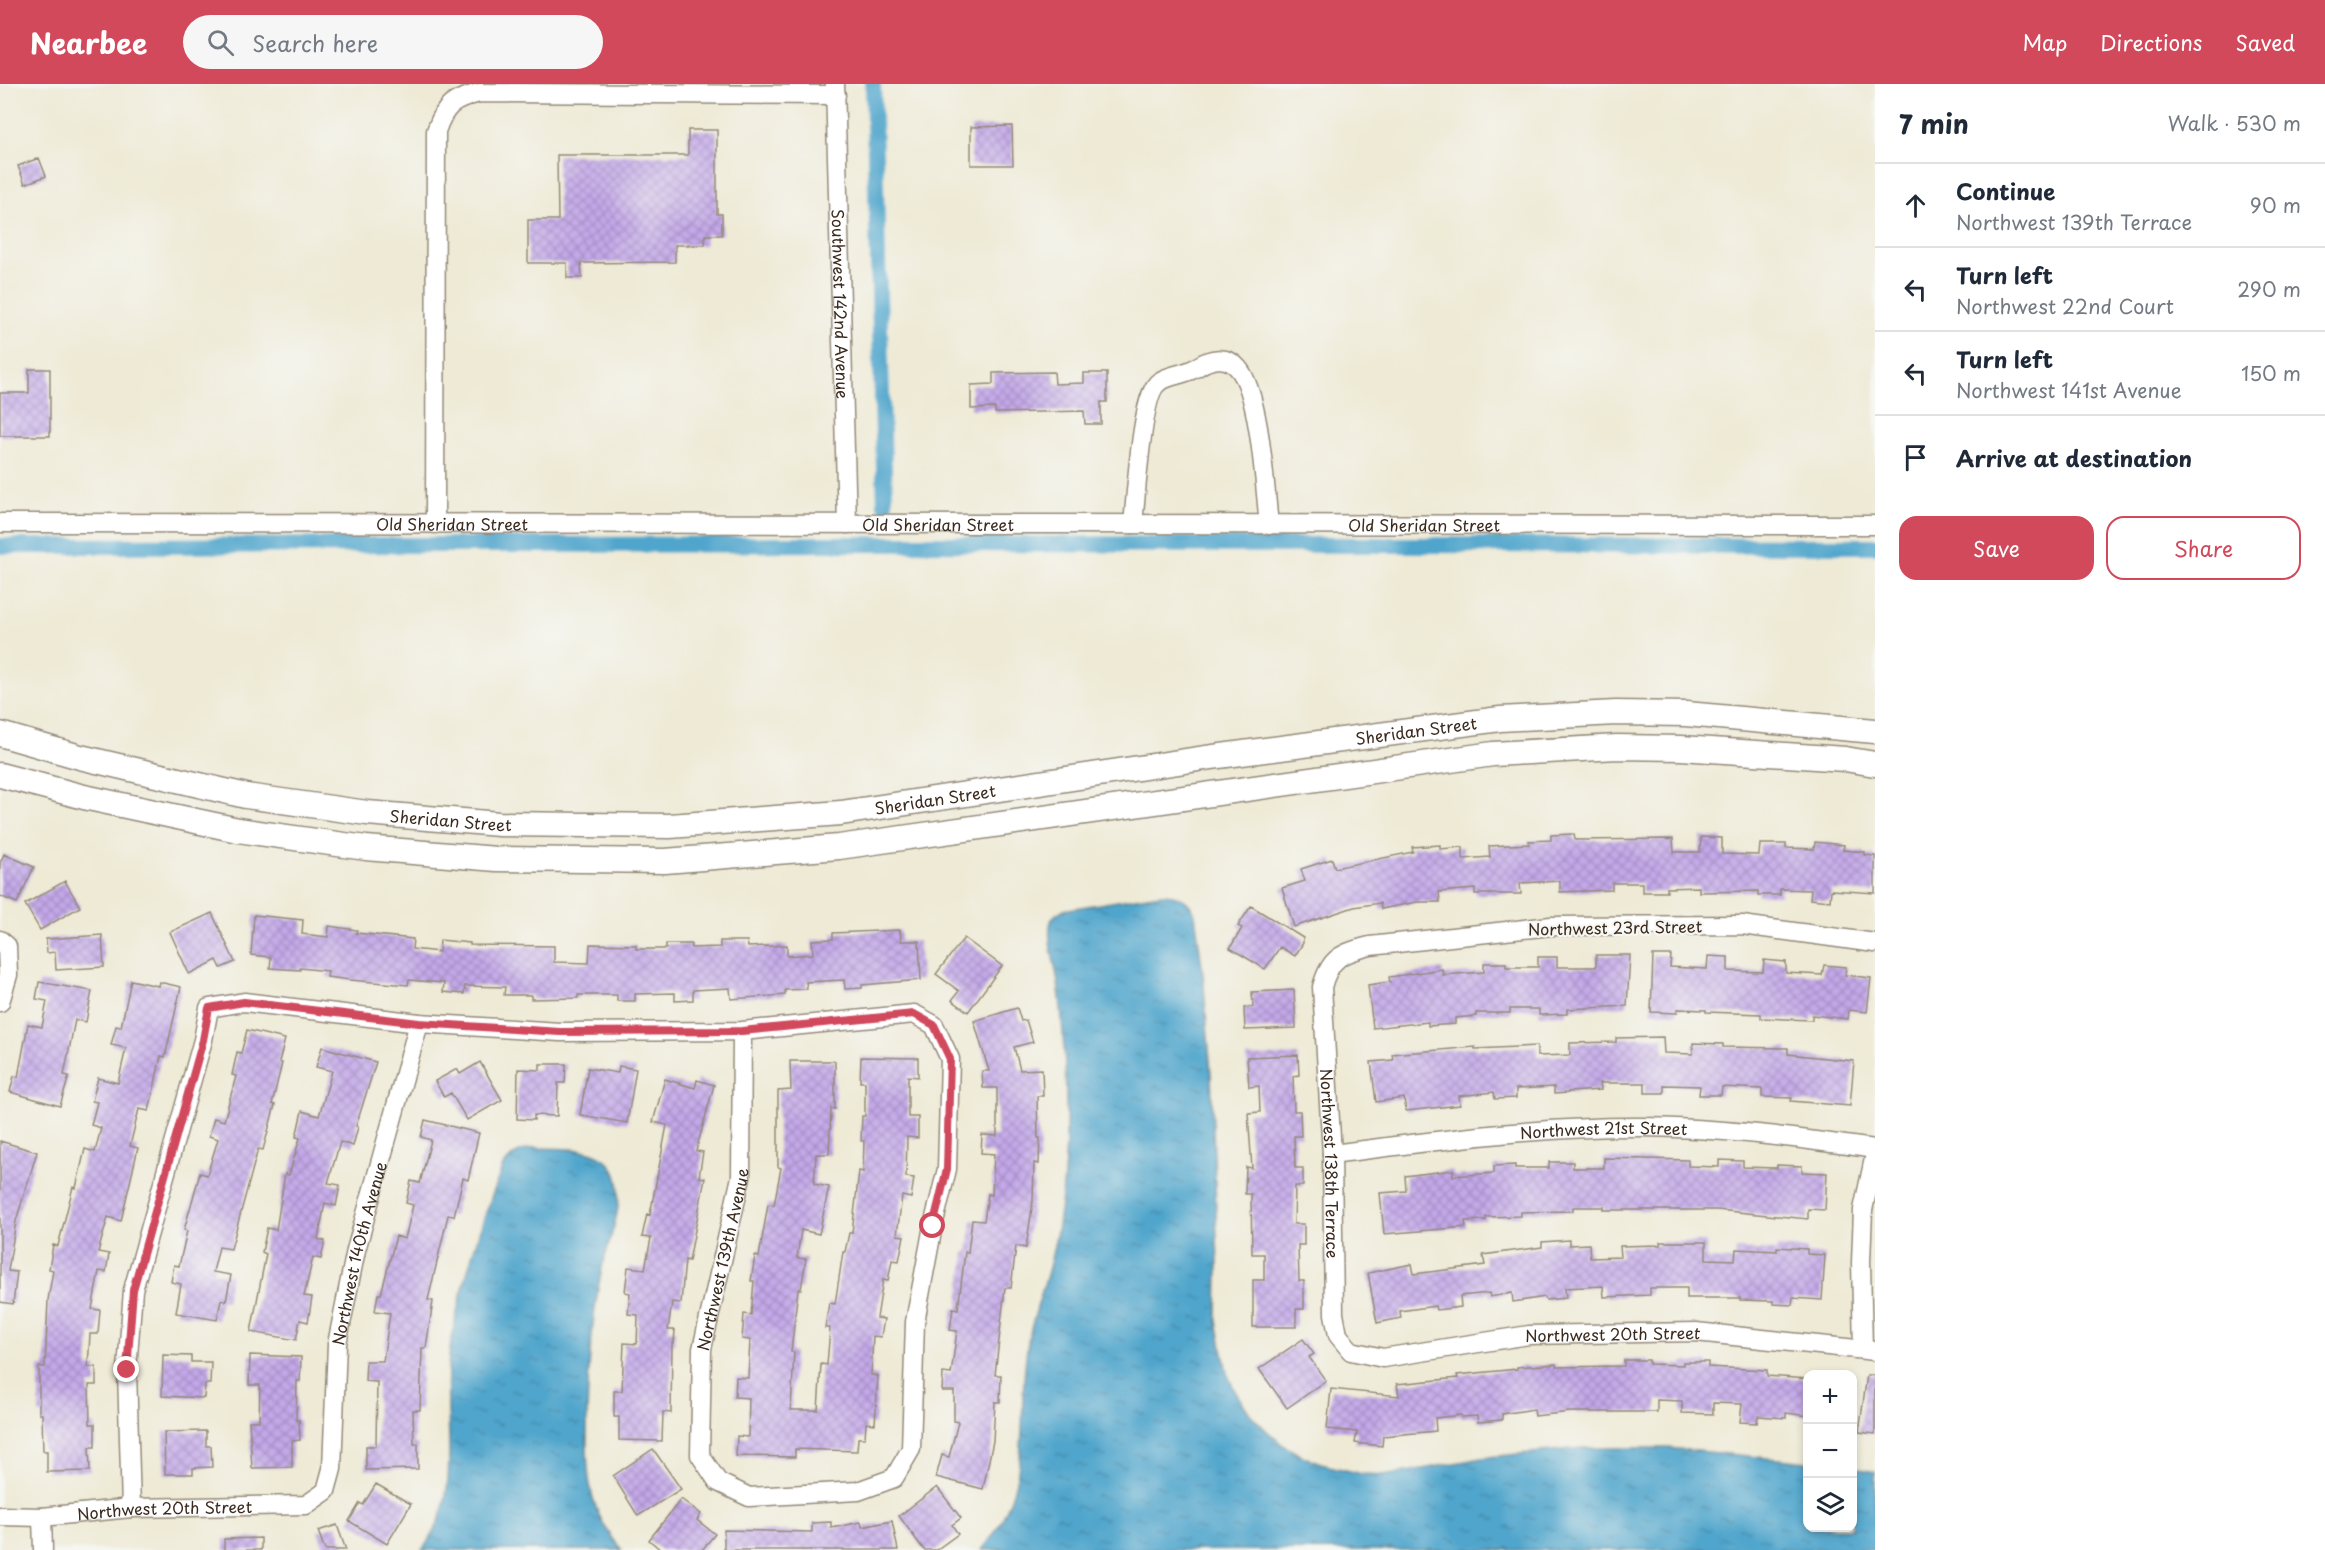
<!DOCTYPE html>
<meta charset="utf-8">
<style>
:root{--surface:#fff;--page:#f6f6f7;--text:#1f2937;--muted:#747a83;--line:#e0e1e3;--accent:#d1495b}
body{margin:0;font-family:"Playpen Sans",sans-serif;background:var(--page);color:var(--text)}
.controls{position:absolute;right:18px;bottom:18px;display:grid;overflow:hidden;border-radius:12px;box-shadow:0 3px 9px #0003}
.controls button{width:54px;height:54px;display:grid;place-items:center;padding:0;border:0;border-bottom:2px solid var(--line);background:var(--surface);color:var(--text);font:30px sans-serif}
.stop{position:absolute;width:18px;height:18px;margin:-14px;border:4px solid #d1495b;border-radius:50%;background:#fff}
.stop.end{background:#d1495b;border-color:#fff;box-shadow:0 2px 6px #0008}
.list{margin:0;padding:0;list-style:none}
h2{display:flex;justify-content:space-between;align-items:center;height:78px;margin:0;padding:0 24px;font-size:26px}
h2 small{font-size:20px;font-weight:400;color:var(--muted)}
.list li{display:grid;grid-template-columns:39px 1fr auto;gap:18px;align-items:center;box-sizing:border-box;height:84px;padding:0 24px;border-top:2px solid var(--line)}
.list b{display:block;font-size:22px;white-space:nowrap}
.list p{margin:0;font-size:20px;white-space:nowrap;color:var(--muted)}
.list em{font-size:20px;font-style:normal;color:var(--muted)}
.actions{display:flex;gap:12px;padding:18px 24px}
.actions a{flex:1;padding:14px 0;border:2px solid var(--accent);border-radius:18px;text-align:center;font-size:21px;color:var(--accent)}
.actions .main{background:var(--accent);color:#fff}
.icon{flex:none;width:33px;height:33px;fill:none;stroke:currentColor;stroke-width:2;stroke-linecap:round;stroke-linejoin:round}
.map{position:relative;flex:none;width:1875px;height:1466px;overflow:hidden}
header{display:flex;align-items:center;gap:36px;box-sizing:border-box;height:84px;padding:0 30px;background:var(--accent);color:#fff}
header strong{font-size:28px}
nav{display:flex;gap:33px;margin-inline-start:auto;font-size:21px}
.search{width:420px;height:54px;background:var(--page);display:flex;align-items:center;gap:15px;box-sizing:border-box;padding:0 21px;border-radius:33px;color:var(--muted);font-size:22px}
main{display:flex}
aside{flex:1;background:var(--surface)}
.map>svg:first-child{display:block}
</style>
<header>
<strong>Nearbee</strong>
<div class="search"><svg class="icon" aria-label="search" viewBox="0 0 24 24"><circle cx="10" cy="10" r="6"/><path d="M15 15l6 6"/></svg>Search here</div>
<nav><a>Map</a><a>Directions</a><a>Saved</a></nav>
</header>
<main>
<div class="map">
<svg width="1875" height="1466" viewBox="0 0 1875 1466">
<defs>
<pattern id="water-ripples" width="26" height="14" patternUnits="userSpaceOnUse" patternTransform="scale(1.5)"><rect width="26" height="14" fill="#4fa5cc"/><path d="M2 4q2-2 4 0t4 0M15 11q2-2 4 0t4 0" fill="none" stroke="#4387a5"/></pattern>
<pattern id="building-cross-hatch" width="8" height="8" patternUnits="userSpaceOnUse" patternTransform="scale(1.5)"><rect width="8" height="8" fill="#c4a9ea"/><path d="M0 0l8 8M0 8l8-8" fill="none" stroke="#a08abd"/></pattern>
</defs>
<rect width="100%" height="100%" fill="#f6f6f2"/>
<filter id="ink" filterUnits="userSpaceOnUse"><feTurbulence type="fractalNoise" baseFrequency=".0167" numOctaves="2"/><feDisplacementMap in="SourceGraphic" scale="12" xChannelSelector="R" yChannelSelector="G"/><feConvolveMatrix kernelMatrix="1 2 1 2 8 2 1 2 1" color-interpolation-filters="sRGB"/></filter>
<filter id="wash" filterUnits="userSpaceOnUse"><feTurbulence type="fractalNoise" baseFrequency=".008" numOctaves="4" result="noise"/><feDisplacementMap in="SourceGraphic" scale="24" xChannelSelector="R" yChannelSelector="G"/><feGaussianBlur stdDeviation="1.35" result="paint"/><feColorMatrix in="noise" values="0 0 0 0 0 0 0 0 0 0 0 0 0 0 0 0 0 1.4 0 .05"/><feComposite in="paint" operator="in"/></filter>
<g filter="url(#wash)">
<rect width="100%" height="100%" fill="#eeead6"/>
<!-- water -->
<path fill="url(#water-ripples)" stroke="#456875" stroke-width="1.5" d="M1160,810c17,0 28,4 35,20l8,60 8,100 7,190 -1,57 10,52 8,18 15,23 17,17 16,14 19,11 27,10 33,8 27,1 99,-18 94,-9h86l139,14 1,66h44l1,-60 22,4v78h-893c55,-67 33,-131 46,-208 6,-30 18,-58 24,-87 16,-68 16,-139 12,-208 -2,-25 -3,-51 -8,-76 -3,-15 -8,-30 -6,-45 1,-9 6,-12 13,-16z
M534,1064c24,1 67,-4 80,22 14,28 -5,69 -12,98 -10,48 -14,99 -15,149 0,22 -1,46 3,68 4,24 16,47 32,65h-200c45,-56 18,-136 28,-201 9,-58 31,-125 52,-181 8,-12 17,-18 32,-20z"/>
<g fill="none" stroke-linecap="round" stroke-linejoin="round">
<!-- canal -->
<path stroke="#4fa5cc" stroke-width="16" d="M873,0l12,420
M0,462l886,-2 989,2"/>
</g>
<g id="blocks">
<!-- building -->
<path fill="url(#building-cross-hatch)" d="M1012,42l1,39h-42v-38z
M688,46h29v84h5v21h-17v10h-30v17l-94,1 1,15h-15v-15h-39v-43h30l-1,-65h131z
M39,74l7,18 -21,8 -7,-18z
M29,285h21v67h-50v-43h29z
M1054,288l1,12 29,-1v-10h23v29h-6v22h-16l-1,-13 -89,2v-5l-24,1v-24l22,-1v-11z
M1574,750l1,6 98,-1 1,13h26l1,-15 21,1v16l37,1 1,-11h26v4l28,1 1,-7 29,3 -1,5 22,2v3l10,1v37l-44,-3 -1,11 -20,-2 1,-9 -31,-1v6h-22v-4l-59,1v-5l-32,1v4h-25v-9h-30v7l-52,2v-11l-40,2 1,11h-46v-5l-36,3 1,10h-23l-36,7 -1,-6 -26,4 -60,20 -12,-39 23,-7 -4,-12 31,-10 3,9 78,-16 -1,-5 28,-2v4l23,-2v12l27,-2 -1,-11 40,-2 -1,-3 23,-1v-5z
M4,770l30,13 -17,36 -17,-7v-33z
M65,797l15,26 -40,23 -15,-26z
M1251,822l52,32v5l-8,13 -15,-9 -15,22 -35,-21 12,-20 -4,-2z
M212,829l23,49 -14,6 -4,-8 -28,14 -19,-42z
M254,831l49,5 -1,14 26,3 1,-11 28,4 -1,3 57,6 -1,10 27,3 1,-12 30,3v2l84,1v16l35,1 1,-19 46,1v4h30v-5h25v4l29,-1v-6h27l1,6 39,-2v11l26,-2 -1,-14 21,-1v-6l67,-3 1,11h18l2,39 -59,5v3l-17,1 -1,-9 -38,2 1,7 -22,1v5l-54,4 -1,-11 -37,2v10l-18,1v-8l-40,1v7h-18v-6h-39v3l-47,1v-4h-27l1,-8 -40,-1 -1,8 -21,-2 1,-9 -35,-3 -1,5 -58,-5 -23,-3 1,-6 -28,-3v2l-30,-2 1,-11 -20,-2z
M102,851l2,32 -48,3 -1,-18 -8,1 -1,-14z
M964,854l38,28 -34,46 -16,-12 7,-9 -23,-17z
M1596,871h34l-3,51 -60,3v5l-28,1v-6h-29v4h-34v3l-21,2v6l-27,2v-4l-55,6 -5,-43 22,-3 -1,-5 53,-8 1,6 41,-3v-9h22v4h32v-10h19v10h39z
M1653,871h18l-1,12 37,2 1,-13 20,1v14l35,1 1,-12 22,2v11l36,2 2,-10 22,2 -1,8 26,3 -4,34 -18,-2 -1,9 -36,-4v5l-51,-2v-4l-55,-2v-2l-29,-1v4l-26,-1z
M131,896l27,6 1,-4 22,5 -16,70 -4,-1 -12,55 -10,-2 -9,37 8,2 -17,73 -13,-4 -10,35 11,2 -3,18 -7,-1 -7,38 8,1 -2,24h-8l-2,33h8v18h-7l1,39h5v23h-6l1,24 -43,1v-21h-4l-1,-37h-3v-47h6l3,-67 5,-30 -4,-1 4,-24 5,1 15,-59 3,1 9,-39 10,3 6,-24 -10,-3 6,-23 -5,-1 6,-23 20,5 8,-35 -15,-3 5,-19 5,1z
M39,898l53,9 -6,31 -11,-2 -11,55 5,1 -9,30 -50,-14 4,-16 4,1 10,-53 14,3 5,-26 -11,-2z
M1294,906l2,38 -51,2 -1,-22 9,-1 -1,-15z
M1017,924l4,13 5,-1 7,22 -19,5 6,23 22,-1 1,27h-6l1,42h2l-1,26 -5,-1 -1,38 -7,47 -10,-2 -5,42h-6l-10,87h6l-1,27h-5l-2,39 -10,48 -47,-12 6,-22 7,2 9,-35 -4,-1v-30h-12l1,-18 8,1 6,-43 -7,-1 3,-22 5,1 7,-57h3l4,-32 12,1 4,-27 4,1 2,-41 -13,-1 1,-18 15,1v-48h-14l-1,-17h7l-15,-50z
M247,946l38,9 -6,23 3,1 -10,41 3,1 -12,45 -5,-1 -27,100 -12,-2 -6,25 18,3 -5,26 -5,-1 -4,20 -41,-7 5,-29 -10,-2 3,-17 5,1 8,-35 -3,-1 16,-57 7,2 11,-36 -9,-3 5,-18 10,3 12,-45 -4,-1 5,-23 4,1z
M1663,953l1,16 29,1v-11l30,1v3l65,1v6l66,7 -4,45 -59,-5 1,-3 -30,-1v-8l-40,-2 -1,8h-22l1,-9 -36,-1v8h-19v-10h-45l1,7 -33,2v1l-14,1v-7l-38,2v9l-21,1 -1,-7 -35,4 1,9 -54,6 -2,-13 -28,4 -5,-40 22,-2 -1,-6 83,-7v2l62,-3v10l33,-1v-12l46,-1v-4z
M322,963l54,15 -20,64 2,1 -5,19 -13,-4 -12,41 12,2 -4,21 -11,-3 -7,36 7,2 -4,18 -8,-2 -9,39 8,1 -4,25 -8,-2 -4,20 -45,-8 15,-78 -4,-2 5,-24 9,2 9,-56 4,1 11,-37 -4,-1 6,-26 17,5 13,-45 -16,-4z
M1298,971l1,20 -6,1 1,35h6l1,25h-7l1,32h8v18h-8l-1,38h10v21h-6l1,36h5v28h-8v18h-43v-47h11v-26h-12l-1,-60h-6l1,-27 6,1 -4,-55 12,-1 -1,-26 -10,1 -2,-30z
M861,973l57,1v19l-10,-1v41h10v21l-11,-1 -1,40 8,1 -3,20 -9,-2 -5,39 7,1 -5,25 -7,-1 -4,21 -5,-1 -6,38 7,1 -3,18 -8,-1 -2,39 7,1 -3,48 -9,-1 -1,15h-7l-1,13 -62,-2v8l-59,-1 1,-20 11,1 1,-39 -14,-1 1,-20 12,1 2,-38 -8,-1 2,-25 7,1 3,-34h-3l4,-25 4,1 9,-53 6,1 7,-37 -3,-1v-76l13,-1 -1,-29h45v48h-4l-2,45h-13l-2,30 15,3 -10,47 -18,-4 -4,28 9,1 -5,30h-3l-7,63h3l-3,58h27l3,-46 6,1 3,-37h-5l4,-25 6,1 8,-52h2l4,-19h3l7,-62 4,1 1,-31h-3l1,-25h3v-34h-5z
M480,978l22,38 -35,20 -16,-27 -7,4 -9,-16 22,-12 3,5z
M540,980h26l-1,19h-7l-1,33 -23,-1v5l-17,-1 1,-50 22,1z
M619,982l17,3 -9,54 -47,-8 8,-47 30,5z
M665,995l30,9 2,-8 17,5 -18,66 7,1 -4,25 6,1 -16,83 -4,-1 -4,43 -9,-1 -4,28h7l-1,13h-2l-1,70 -8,-1 -1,29 -43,-1v-23h-5v-26h8l2,-48 13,1 1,-29 -10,-1 2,-21 -5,-1 3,-25 17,2 6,-31 -9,-1 5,-23 3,1 17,-90 -14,-3z
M425,1036l54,13 -11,47 -5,-2 -9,38 -6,-1 -20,85 5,1 -7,47h-4l-2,62h-7l1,34h4v25l-52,1v-24h10l1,-64 -12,-1 1,-20h17l7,-48 -15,-2 3,-17h3l15,-58 9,3 8,-34 -7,-2 5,-22 9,2 11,-43 -10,-3z
M0,1057l37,11 -21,69 -8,50 9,1 -4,32 -13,-2z
M1604,1074l84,2v6l31,1v-7l24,1v6l34,1v-3l25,1v6l25,1 -2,37 -17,-1v10l-91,-9h-113v-3h-31v4l-52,1v4l-35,1v3l-21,1 1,6 -82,7 -4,-41 26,-2 -1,-15 48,-6v6l41,-3v-7l21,-1v3h34v-6h24v6h31z
M1569,1156v5l20,-1 1,14 31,-1 -1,-11 40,-1v-3h46v17l29,1 1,-11 41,2v-4l30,2v5l18,1 -3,45 -29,-2 -1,7 -19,-1v-3l-33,-1v-2h-53v-10h-37v7l-46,2 -1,-11 -38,2 1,10 -20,2 -1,-3 -32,5 -1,-9 -22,4 -1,-4 -29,3 1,11 -25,3 -1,-4 -35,5 1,7 -24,5 -9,-50 44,-9 2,10 71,-9 -2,-10 59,-8v-5z
M1303,1255l11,15 -5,3 17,24 -39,27 -28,-39z
M163,1271l28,1v6h20l-1,22h-5l-1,14 -42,-2z
M250,1271l51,2 -1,24h-3l-1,39h3l1,20 -8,1v26l-40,1 -3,-47h10l1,-36h-11z
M1624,1276h25v4l34,1v-3h25v5l59,3v6l41,3v37l-22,-3v5l-28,-2 -1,7 -17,-1 2,-18 -29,-1v11l-31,-1v-12l-25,-1v12h-87l-35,4 -1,-7 -32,5v6l-24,2 -1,-6 -16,1v-2l-26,3 1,13 -53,5 -1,10 -27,-3 2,-11 -30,-3 4,-40 68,7 -2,-12 61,-6 -1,-3 60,-6v-2l39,-3v3l68,-1z
M1867,1291h8v59l-16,-2z
M206,1347v15h5l1,21 -19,1v6h-28l-1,-42z
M653,1365l28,40 -43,27 -25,-40z
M376,1400l35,20 -24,40 -38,-23 11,-18 3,2z
M937,1403l24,31 -9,7 6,9 -22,16h-12l-25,-34z
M681,1415l20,15 -4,6 18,14 -13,16h-41l-12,-10z
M892,1437l6,29h-174v-20l88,2v-9l19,-1v6l30,-6 1,5z
M337,1441l9,25h-21l-7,-19z
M261,1454v12h-37v-11z"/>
</g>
</g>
<g filter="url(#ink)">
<use href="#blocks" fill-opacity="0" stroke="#948a7a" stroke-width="1.5"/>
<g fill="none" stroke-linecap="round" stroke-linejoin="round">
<defs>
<g id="minor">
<path id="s1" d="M835,0l12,440"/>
<path id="s2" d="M0,439l1875,2"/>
<path d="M435,440l1,-393c9,-26 17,-31 43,-38l357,2"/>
<path d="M1133,440c3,-24 8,-131 26,-142 11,-8 27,-7 38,-15 13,-9 30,-12 41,1 22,24 27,122 31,157"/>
<path d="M0,856l7,6 1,29 -8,27"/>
<path id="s3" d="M1875,859l-133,-18 -191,1 -181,20c-28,7 -40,11 -48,41l10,167 2,160 4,21 13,16 32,7 146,-23 167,-3 179,19"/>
<path id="s4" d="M1332,1070c104,-13 208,-28 312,-27 78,1 154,11 231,22"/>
<path d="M1863,1265l-2,-87 2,-52 12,-56"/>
<path id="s5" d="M131,1424l-4,-138 6,-80 70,-250 6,-32 35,-6 175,21 141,9 182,-1 172,-17 20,11 16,34 -3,110 -14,57 -18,96 -4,127 -17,29 -36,13 -109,6 -31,-15 -18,-27 2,-106 39,-172 1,-146"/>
<path id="s6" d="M0,1432l42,1 89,-9 175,-3 20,-14 6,-22 5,-125 19,-94 63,-227"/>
<path d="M42,1433l1,33"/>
</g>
<g id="major">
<path id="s7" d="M0,650l80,23 166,39 121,17 132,11 171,2 171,-13 364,-55 295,-39 116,-6 70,1 189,17"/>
<path d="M0,691l84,22 154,33 128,18 130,11 169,2 174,-14 654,-93 124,-7 64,1 164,11 30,5"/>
</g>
</defs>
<!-- minor casing -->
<use href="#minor" stroke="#948a7a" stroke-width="21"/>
<!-- major casing -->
<use href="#major" stroke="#948a7a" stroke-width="27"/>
<!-- minor -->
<use href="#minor" stroke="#fff" stroke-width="18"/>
<!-- major -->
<use href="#major" stroke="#fff" stroke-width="24"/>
</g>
</g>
<g fill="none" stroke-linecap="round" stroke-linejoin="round" filter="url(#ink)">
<!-- route -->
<path stroke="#d1495b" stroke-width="8" d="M127,1286l6,-80 70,-250 6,-32 35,-6 175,21 141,9 182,-1 172,-17 20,11 16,34 -3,110 -14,57"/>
</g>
<g text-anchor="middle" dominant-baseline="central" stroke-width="4.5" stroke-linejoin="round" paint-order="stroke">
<!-- street labels -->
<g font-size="16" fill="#3b2a1e" stroke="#f6f6f2">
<text stroke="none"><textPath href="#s1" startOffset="220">Southwest 142nd Avenue</textPath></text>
<text stroke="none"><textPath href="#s2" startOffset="452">Old Sheridan Street</textPath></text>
<text stroke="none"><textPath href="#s2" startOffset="938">Old Sheridan Street</textPath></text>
<text stroke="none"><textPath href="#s2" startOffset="1424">Old Sheridan Street</textPath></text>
<text stroke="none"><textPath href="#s7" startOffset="1432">Sheridan Street</textPath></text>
<text stroke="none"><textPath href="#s7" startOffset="946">Sheridan Street</textPath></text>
<text stroke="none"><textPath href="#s7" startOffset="460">Sheridan Street</textPath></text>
<text transform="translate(1615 843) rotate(-1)">Northwest 23rd Street</text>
<text stroke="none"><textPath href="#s4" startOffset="273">Northwest 21st Street</textPath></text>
<text stroke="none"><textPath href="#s3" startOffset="752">Northwest 138th Terrace</textPath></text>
<text stroke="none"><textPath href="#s6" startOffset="572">Northwest 140th Avenue</textPath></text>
<text stroke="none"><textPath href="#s5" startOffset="2118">Northwest 139th Avenue</textPath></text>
<text stroke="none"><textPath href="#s3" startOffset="1209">Northwest 20th Street</textPath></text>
<text stroke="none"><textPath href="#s6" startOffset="165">Northwest 20th Street</textPath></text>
</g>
</g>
</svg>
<div class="controls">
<button>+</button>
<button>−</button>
<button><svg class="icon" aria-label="layers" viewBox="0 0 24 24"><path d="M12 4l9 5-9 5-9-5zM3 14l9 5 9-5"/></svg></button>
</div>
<div class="stop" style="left:933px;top:1142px"></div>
<div class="stop end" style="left:127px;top:1286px"></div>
</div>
<aside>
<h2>7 min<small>Walk · 530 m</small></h2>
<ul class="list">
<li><svg class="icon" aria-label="ahead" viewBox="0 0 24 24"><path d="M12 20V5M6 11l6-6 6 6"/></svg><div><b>Continue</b><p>Northwest 139th Terrace</p></div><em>90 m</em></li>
<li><svg class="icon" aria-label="left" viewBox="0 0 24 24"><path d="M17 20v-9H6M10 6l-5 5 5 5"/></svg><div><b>Turn left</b><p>Northwest 22nd Court</p></div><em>290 m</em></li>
<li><svg class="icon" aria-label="left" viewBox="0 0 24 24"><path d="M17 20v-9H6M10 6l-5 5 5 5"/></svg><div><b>Turn left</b><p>Northwest 141st Avenue</p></div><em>150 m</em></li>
<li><svg class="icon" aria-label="arrive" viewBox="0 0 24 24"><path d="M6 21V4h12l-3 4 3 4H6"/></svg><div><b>Arrive at destination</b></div></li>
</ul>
<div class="actions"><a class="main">Save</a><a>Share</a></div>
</aside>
</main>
